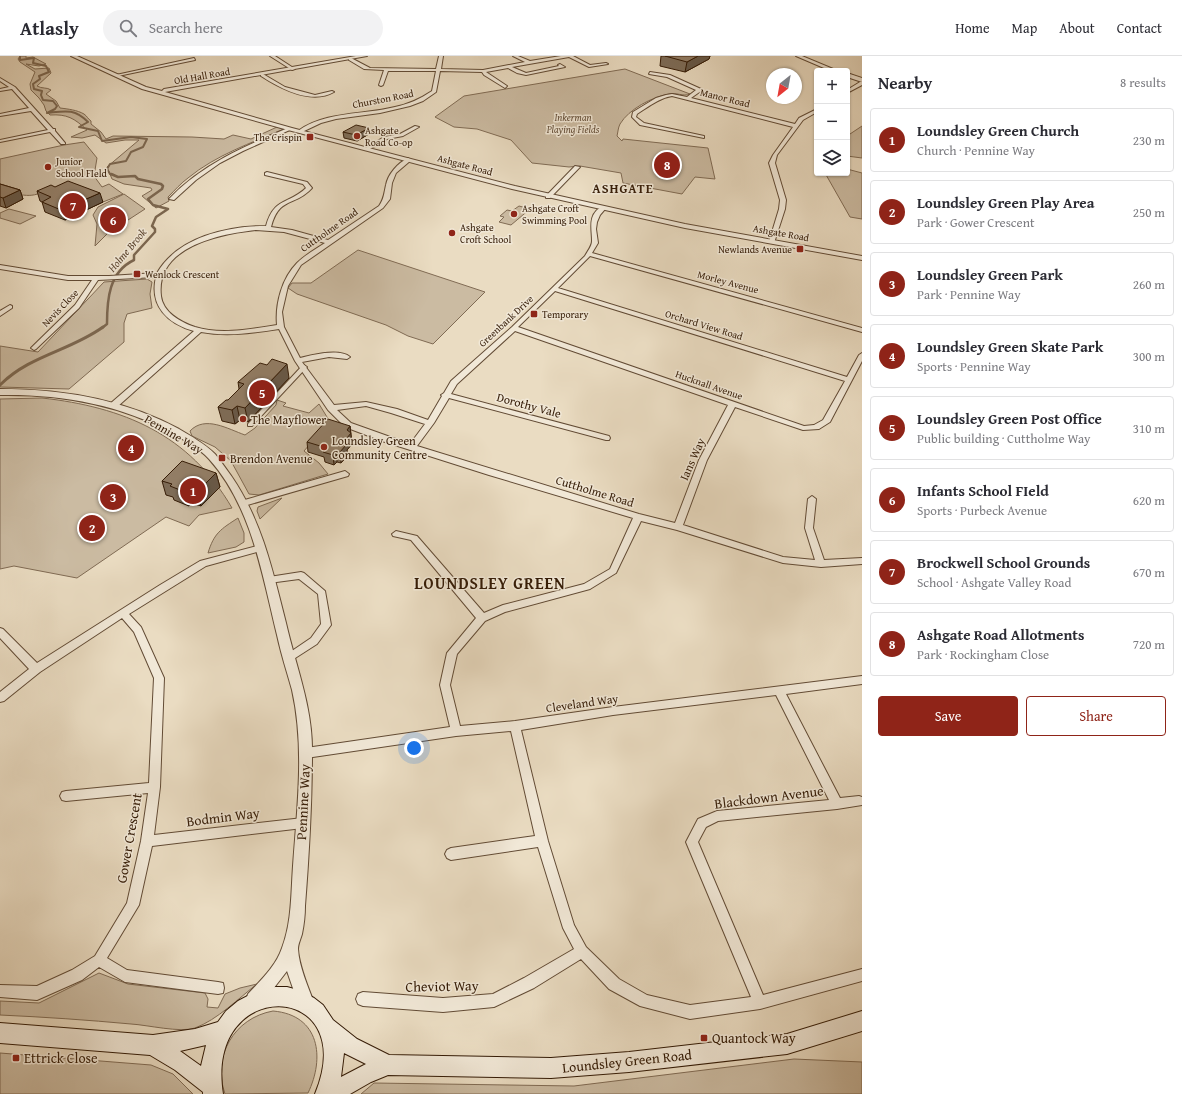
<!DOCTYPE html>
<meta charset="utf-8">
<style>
:root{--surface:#fff;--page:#f2f2f3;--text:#2b2b33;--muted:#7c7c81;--line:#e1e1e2;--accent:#8f2418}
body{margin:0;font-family:"Gentium Book Plus",serif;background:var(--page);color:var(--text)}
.controls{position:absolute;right:12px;top:12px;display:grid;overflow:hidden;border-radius:4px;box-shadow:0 1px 3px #0004}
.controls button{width:36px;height:36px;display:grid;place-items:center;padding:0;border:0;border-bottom:1px solid var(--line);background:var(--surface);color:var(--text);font:20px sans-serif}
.compass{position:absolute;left:766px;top:12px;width:36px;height:36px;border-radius:50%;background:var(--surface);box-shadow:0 1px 3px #0004;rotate:211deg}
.you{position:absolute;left:414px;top:692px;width:14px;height:14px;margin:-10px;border:3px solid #fff;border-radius:50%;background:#1a73e8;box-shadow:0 0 0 6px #1a73e833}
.badge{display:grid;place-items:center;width:26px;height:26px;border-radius:50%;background:var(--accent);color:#fff;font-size:13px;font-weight:700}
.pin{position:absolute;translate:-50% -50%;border:2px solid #fff;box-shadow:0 1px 4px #0006}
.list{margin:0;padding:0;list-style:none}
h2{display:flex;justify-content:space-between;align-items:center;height:52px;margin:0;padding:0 16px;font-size:17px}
h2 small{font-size:13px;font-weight:400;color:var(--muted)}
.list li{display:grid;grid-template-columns:26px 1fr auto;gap:12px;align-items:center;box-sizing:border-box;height:64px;margin:0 8px 8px;padding:0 8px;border:1px solid var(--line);border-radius:4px}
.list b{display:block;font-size:15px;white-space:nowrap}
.list p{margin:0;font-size:13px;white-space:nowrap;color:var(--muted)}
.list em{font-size:13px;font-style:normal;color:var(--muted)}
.actions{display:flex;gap:8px;padding:12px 16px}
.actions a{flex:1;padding:9px 0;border:1px solid var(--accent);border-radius:4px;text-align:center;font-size:14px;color:var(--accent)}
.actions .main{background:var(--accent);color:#fff}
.icon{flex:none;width:22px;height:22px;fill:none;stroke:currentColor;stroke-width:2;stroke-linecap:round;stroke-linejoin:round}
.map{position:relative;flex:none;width:862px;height:1038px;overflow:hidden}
header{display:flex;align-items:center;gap:24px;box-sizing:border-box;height:56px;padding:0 20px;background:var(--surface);border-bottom:1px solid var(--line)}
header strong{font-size:19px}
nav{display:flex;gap:22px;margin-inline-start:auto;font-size:14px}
.search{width:280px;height:36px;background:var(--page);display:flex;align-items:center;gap:10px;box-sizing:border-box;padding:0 14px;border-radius:22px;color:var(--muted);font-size:15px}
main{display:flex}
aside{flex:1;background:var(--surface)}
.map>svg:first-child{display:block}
</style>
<header>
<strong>Atlasly</strong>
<div class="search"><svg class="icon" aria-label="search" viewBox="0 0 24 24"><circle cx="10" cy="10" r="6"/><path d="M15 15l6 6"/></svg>Search here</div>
<nav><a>Home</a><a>Map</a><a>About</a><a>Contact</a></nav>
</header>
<main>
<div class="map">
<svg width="862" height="1038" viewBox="0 0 862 1038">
<rect width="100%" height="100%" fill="#eadcc2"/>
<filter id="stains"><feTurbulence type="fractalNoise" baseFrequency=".005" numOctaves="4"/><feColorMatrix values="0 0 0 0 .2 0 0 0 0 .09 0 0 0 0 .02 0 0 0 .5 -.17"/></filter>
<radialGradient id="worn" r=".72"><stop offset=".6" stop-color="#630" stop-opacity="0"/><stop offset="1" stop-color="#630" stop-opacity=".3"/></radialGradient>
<!-- green -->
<path fill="#cbbba2" stroke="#806b54" d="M20,0h6v2l7,-1 13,7 -7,2 -13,-2 9,5 14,-1 2,5 -14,13c5,3 10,1 14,4l-5,4 10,7 4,7c8,1 17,2 24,6 3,2 4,5 7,7v3l10,8 5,7 7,-3 79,1 32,2 9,-4 18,4 26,-12 7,2c-33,14 -68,26 -96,49 -7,5 -13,12 -20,19l1,4 -13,7 -14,-12 10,-6 -1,-2 -27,-4 -12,-5 -5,-12 32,-27h-14l-19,3 -11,-8 -13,3 -11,-1 16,-7c-13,-12 -20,-16 -37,-15l-4,-4 -2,-6 -5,-7 -8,-8 -1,-6 5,-12 -15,-10 -2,-3z
M625,13l65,25c-7,3 -14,-2 -21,0 -17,3 -40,15 -49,30 -2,4 -2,8 -3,12l5,5 1,-2 85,9 7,31 -20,-2 -13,17 -59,-11 -2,-10 -41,-7 -11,1 -37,-4 -21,-23 -34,-11 -23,-2 -19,-10 29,-21z
M862,70v32l-15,-2v-20z
M84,86l13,16 -3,18 8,11 7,-3 14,10 -20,8 -57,-12c-16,10 -28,4 -46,-1v-30l64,-14z
M847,113l15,4v46l-12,-2 -25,-44h22z
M124,138l21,15 -37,24 -13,13 2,-22 -4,-9 5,-8z
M519,150l11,3 -19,16 -12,-3 5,-5 -4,-1 7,-6 5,1z
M9,153l27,7 -16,8 -20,-6v-5z
M358,194l127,42 -52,52 -25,-8 -22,-11 -89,-31 -9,-6 4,-5h19z
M147,223l5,3 -2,12 2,14 -25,6 -3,9v19l-55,47 -69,-2v-41l38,6 66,-70z
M42,342c81,9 147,36 190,110l-33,7 -10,11 -23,-9 -89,61 -63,-12 -14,3v-170z
M277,344l9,3 -3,3 26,7 10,-9 8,13 1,6 -24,28 15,12 9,11 -69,21 -10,-1 -18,-33 -16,-14 -23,-11 -2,-5c15,-16 38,-2 55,4l10,-7 21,-23z
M282,442l-22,21 -3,-8 1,-4z
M238,462l6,15v9l-8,5 -28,6c6,-20 13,-24 30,-35z
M99,917l29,11 77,9 3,6 -1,8 11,1 7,-14 15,-6 17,-4c-18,14 -40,36 -62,44 -15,5 -47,-3 -64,-4 -43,-4 -87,-7 -131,-9v-14l39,2z
M273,955c47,4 52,47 35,82l-83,1c-13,-38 9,-76 48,-83z
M0,997l151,12 22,9 20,20h-193z
M794,1003l68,3v32h-501l13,-11 200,3z"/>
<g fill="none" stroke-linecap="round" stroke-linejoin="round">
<!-- stream-far2 -->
<path stroke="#7c6750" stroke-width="2" d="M20,0v4l14,-2 -1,5 13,3 3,6 -10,4 1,3 -7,5 1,5 8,2 -1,4 2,5 10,1 4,5 -2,3 -8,4c18,-2 27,-5 41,9l-9,5 19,4 4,10 29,-4 16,2 -4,8 -12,5 -5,9 -16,3 -3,5 3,5 4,1"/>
<!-- stream-far1 -->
<path stroke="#7c6750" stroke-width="2.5" d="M102,272l5,-4c0,-25 2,-52 27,-64v-5l21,-23v-3l-3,-3 4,-9 12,-8 -15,-4 -5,-6 14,-10 1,-3 -2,-2 -23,-5 -3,-3 -17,1 -7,-3"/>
<!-- stream -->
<path stroke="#7c6750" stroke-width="3" d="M0,329c30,-30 70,-34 103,-58"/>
<defs>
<path id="pedestrian" d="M304,309l3,2 -1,1 -54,58h-4v-2l54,-58z"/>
<path id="minor" d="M270,0h5l20,13 -3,1z
M439,0h4l-2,13 42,1 42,-8 -12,-6h5l12,5 31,-5h12l17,9 16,-2 2,1 -19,3 -20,-10 -57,10 14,6 33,-7 -1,-1 2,-1 5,3 -39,8 -9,-2 -9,-5 -22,4 21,14 -2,2 -21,-13 -2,-3 -42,-1 -4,21 -13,9 -13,5 -30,7 -44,6 -15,4 -19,9 -4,-1c27,-20 66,-16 97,-24 14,-3 25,-8 37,-16l4,-20h-48l-5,14 -2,1 -2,-1 5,-15 -20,-1 -15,-9v-2h2l19,10 66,1z
M194,2l1,2 -77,16 -2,-1z
M650,16l20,3 31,14v2l-10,7 104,26 4,-6 18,-9v3l-14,8 -26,35 -2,8 11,37 -1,9 -11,34 -5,-1 10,-33 1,-9 -11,-37 4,-8 20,-28 -121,-31c-13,2 -24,11 -35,18l-1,3 8,6 60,13v2l-64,-13 -8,-8 1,-5 23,-14 10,-3 6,-1 15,3 9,-7 -29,-13 -18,-3z
M261,18h2l22,13 30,8 17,-4 2,1c-23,13 -53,-3 -73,-16z
M0,22l15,9 38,42h2v2l10,12v1h-4l-11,-12 -50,10v-2l48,-10 -17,-19 -31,5v-2l29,-6 -17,-19 -12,2v-2l9,-2 -9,-6z
M860,26h2v3l-15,8v-3z
M415,70l4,1 -16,9 -16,3 -19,11 -4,-1 20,-12 16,-3z
M288,72l4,1 -49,22 -23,12 -24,17 -22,20 -5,-1c33,-35 76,-53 119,-71z
M408,102l3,2 -1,1 -14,12 -4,10 -2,16 -7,9 -82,57 -13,21 -6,26 2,15 16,31c13,-3 39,-10 50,-1l-3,2 -18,-2 -27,5 32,43 32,-3 31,7 31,11 14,-24 -1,-1 3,-2 7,-12 61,-54 73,-71c2,-4 7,-10 7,-15 0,-13 -5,-27 11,-35l3,2 -6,7 -3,7 -1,7 2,14 -6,10 270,75v4l-272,-76 -32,32 289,89 12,-22 3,-2v8l-32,61 -11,7 -16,1 -68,-23 -28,53 -24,65 100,32 32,3 -10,-32 3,-29 4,-3 4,3 -3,29 11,32 38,-2v6l-41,3 -38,-4 -106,-33 -36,-9 -25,52 -26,16 -85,23 -20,9 -28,33 -7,31 10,41 55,-5 98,-14 249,-31v8l-76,10 54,104 19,-2 3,1v8l-25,4 -119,12 -12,6 -8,15 65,153 99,-26v12l-102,28 -70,10 -50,-13 -31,-17 -28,-30 -47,29 -40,19 -51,5 -80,-6 -5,-2 -2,-5 2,-5 5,-2 80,6 50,-4 31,-16 50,-29 -11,-21 -25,-81 -87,13 -4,-2 -2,-4 2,-4 4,-2 84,-12 -24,-105 -55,5 -150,22 -4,-2 -1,-3 1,-3 4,-2 144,-21 -10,-42 7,-32 29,-35 -65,-78 -18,-4 -1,-2 4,-3 21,5 67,77 19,-8 81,-21 26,-15 23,-51 -144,-43 -107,-34 -37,-14 -17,-17 -33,-49 -16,-32c-26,4 -52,8 -78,3l-84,75h-6v-4l83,-72c-26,-7 -45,-25 -38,-54l-58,3 -19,28 -43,41 -2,1 -3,-2 1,-1 43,-42 17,-25h-24l-68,-11v-4l68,11h41l48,-3c21,-36 70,-47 109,-47 8,-29 22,-21 40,-38l-3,-4 -38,-9v-2l2,-1 40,10 5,6c-17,19 -33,8 -41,39l21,3 36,10 51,-34c5,-7 5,-12 7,-21 2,-11 12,-22 22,-27zM256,174l28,2 41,11c-9,6 -20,12 -28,20 -15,15 -22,41 -20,62 -26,4 -56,10 -82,2 -15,-5 -32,-15 -34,-31 -6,-49 58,-62 95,-66zM555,235l290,90 -22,39 -9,5 -10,1 -286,-99zM515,275l213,74 -29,55 -24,63 -36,-9 -222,-68 17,-23 15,-25 157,42h3l1,-2 -1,-2 -158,-42 6,-10zM366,350l25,7 34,11 -15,20 -59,-21 -14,-13zM776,639l53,105 -112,11 -19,8 -12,23 65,155 -61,8 -43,-10 -28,-16 -33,-32 -12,-22 -26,-84 -27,-111 92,-15z
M575,110l5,1 -30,31h-4v-2z
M10,249l2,1v2l-12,8v-5z
M345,415l4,3 -1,2 -104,30 -4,-3 1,-2z
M261,489l4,3 -1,2 -58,16 -77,48 12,13 23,51 -4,109 -6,48 149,-17 4,1 2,4 -2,4 -4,1 -151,18 -13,59 -32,53 20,12 91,12 5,1 1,5 -1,5 -5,1 -93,-12 -26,-15 -17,13 -45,20 -37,-3v-12l37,1 35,-16 23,-14 32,-53 14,-62 7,-48 -82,8 -4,-1 -2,-4 2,-4 4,-1 83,-8 5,-105 -20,-46 -12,-14 -82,54 -36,29 -4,1v-10l29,-23 -29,-31v-10l3,1 34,34 123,-78 40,-24z
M301,516l3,1 21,18 6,34 -14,19 -28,18 -3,-1 -2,-3 2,-3 25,-17 10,-14 -3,-30 -19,-15 -30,4 -5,-3 5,-3z"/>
<path id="tertiary" d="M71,0h6l69,31 16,4 2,-2 192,-33h11l-202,36 127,36 223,58 170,38 177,32v4l-177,-32 -173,-39 -224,-59 -146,-41z
M796,0h6l36,15h-7z
M847,17l15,5v4l-15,-5z
M0,333c62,0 124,10 179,40 12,7 26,15 36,25 6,7 11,15 17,23 30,44 41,95 54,146 10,44 27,85 26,130 0,51 -3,102 -7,153 0,9 -1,18 -3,28 -1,4 -4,10 -4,15 1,18 10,37 16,54l-2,6 -6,2 -6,-2 -13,-38 -27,35 -6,2 -6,-2 -2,-6 2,-6c13,-14 28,-28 34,-46 10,-26 9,-55 11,-82 4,-58 12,-118 -1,-176 -5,-18 -11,-36 -15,-55 -15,-61 -25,-128 -68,-176 -10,-11 -25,-19 -37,-26 -53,-29 -112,-39 -172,-38z"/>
<path id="secondary" d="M275,931h12l11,3 16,8 9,7 10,15 24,19 32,16 162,3 78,-6 158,-18 75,-23v20l-75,23 -158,18 -78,6 -163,-3 -17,7 -21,12h-35c47,-114 -111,-120 -92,0h-20v-2l-28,-22 -25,-15 -150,-12v-20l153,12 42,-6 23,-7 8,-11 12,-10 21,-11zM206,989l-5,21 -21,-15zM344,997l22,11 -25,13z"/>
</defs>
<!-- pedestrian casing -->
<use href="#pedestrian" stroke="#624b35" stroke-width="2"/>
<!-- minor casing -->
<use href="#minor" stroke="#624b35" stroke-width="2"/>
<!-- tertiary casing -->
<use href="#tertiary" stroke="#624b35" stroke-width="2"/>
<!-- secondary casing -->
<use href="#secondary" stroke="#341b06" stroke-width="2"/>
<!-- pedestrian -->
<use href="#pedestrian" fill="#f1e8d7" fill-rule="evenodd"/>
<!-- minor -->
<use href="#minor" fill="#f1e8d7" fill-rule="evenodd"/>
<!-- tertiary -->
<use href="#tertiary" fill="#f1e8d7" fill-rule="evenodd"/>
<!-- secondary -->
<use href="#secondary" fill="#f1e8d7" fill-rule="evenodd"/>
</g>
<!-- wall -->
<path fill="#7e6d59" stroke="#341b06" d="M661,0h49l-1,3 -24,13 -25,-6z
M343,76l26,2 -12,7 -13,-3z
M0,128l20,6 3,9 -17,9 -6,-2z
M37,135l66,11 -38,18 -20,-8 -3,-10 -2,-1z
M289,322l-41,44 -8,-2 -5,4 -13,-3 -4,-14 10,-7 11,-11 -1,-7z
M350,370l2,18 -5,6v6l-6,7 -4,-1 -3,3 -9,-3 -1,-5 -16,-5 -1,-10z
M216,417l4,14 -19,19 -9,-3 -3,3 -15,-6 -1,-3 -7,-2 -4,-14z"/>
<!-- shaded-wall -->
<path fill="#675949" stroke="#341b06" d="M698,0h12l-1,3 -24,13 2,-10z
M369,72v6l-12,7 -1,-6z
M20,134l3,9 -17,9 -3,-10z
M100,137l3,9 -38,18 -4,-10z
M287,308l2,14 -41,44 -3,-14z
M237,350l3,14 -5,4 -3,-14z
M350,370l2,18 -5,6v6l-6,7 -1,-11 2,-8 5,-14z
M336,395l1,11 -3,3 -1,-10z
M216,417l4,14 -19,19 -4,-14z
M188,433l4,14 -3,3 -4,-14z"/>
<!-- building -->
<path fill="#937f68" stroke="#341b06" d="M665,0h33l-11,6z
M356,69l13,3 -13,7 -13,-3z
M68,125l32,12 -39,17 -19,-8 9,-5 -14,-6 14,-6 4,2z
M0,128l20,6 -17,8 -3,-1z
M272,303l15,5 -42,44 -8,-2 -5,4 -14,-3 8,-7h2l16,-16 -6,-2 22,-19 7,2z
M328,363l22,7 -3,4 4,3 -9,11 4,1 -6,7 -4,-1 -3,4 -10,-3 4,-4 -20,-6z
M182,405l34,12 -19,19 -9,-3 -3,3 -15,-6 2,-2 -10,-3z"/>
<!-- markers -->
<g fill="#8f2418" stroke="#f1e8d7" stroke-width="1.5">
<circle cx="357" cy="80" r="4"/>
<rect x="306" y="77" width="8" height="8" rx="2"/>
<circle cx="48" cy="111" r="4"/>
<circle cx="514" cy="158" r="4"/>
<circle cx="452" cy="177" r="4"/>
<rect x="796" y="189" width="8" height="8" rx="2"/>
<rect x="133" y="214" width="8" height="8" rx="2"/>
<rect x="530" y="254" width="8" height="8" rx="2"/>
<circle cx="243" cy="363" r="4"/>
<circle cx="324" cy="391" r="4"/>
<rect x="218" y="398" width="8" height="8" rx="2"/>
<rect x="700" y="978" width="8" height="8" rx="2"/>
<rect x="12" y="998" width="8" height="8" rx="2"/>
</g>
<g text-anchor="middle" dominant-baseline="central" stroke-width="3" stroke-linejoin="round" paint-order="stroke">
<!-- far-street labels -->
<g font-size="10" fill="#341b06" stroke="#f1e8d7">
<text transform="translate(202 20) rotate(-10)">Old Hall Road</text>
<text transform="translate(725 42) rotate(14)">Manor Road</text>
<text transform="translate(383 43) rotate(-11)">Churston Road</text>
<text transform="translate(465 109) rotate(15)">Ashgate Road</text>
<text transform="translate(329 174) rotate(-35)">Cuttholme Road</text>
<text transform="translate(781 177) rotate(10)">Ashgate Road</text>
<text transform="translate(728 226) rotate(15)">Morley Avenue</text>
<text transform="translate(60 252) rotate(-46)">Nevis Close</text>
<text transform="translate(506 265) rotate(-43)">Greenbank Drive</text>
<text transform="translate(704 269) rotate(17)">Orchard View Road</text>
<text transform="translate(709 329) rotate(19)">Hucknall Avenue</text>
</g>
<!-- far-park labels -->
<g font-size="10" font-style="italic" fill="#614b35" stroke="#f1e8d7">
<text x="573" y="61">Inkerman<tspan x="573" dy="12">Playing Fields</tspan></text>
</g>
<!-- far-poi labels -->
<g font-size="10" fill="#341b06" stroke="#f1e8d7" text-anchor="start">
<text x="365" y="74">Ashgate<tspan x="365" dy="12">Road Co-op</tspan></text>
<text x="302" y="81" text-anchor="end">The Crispin</text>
<text x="56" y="105">Junior<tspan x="56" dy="12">School FIeld</tspan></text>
<text x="522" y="152">Ashgate Croft<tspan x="522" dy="12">Swimming Pool</tspan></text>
<text x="460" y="171">Ashgate<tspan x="460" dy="12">Croft School</tspan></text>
<text x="792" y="193" text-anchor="end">Newlands Avenue</text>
<text x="145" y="218">Wenlock Crescent</text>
<text x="542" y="258">Temporary</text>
</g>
<!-- far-water labels -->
<g font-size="11" font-style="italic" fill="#5e4731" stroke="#f1e8d7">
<text transform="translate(127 194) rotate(-50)">Holme Brook</text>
</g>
<!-- street labels -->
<g font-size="12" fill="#341b06" stroke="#f1e8d7">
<text transform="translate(529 349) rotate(15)">Dorothy Vale</text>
<text transform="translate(174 378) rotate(30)">Pennine Way</text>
<text transform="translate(692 403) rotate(-66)">Ians Way</text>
<text transform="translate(595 435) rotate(17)">Cuttholme Road</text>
<text transform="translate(582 647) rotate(-8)">Cleveland Way</text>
</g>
<!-- poi labels -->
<g font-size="12" fill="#341b06" stroke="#f1e8d7" text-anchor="start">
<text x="251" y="363">The Mayflower</text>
<text x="332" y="384">Loundsley Green<tspan x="332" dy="14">Community Centre</tspan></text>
<text x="230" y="402">Brendon Avenue</text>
</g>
<!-- far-district labels -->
<g font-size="13" font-weight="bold" letter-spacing="1" fill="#341b06" stroke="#f1e8d7">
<text x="623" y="132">ASHGATE</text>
</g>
<!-- near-street labels -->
<g font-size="14" fill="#341b06" stroke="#f1e8d7">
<text transform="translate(769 741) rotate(-7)">Blackdown Avenue</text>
<text transform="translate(303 746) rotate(-87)">Pennine Way</text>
<text transform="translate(223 761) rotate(-7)">Bodmin Way</text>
<text transform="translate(129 782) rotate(-80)">Gower Crescent</text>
<text transform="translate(442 930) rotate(-1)">Cheviot Way</text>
<text transform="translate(627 1005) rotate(-6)">Loundsley Green Road</text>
</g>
<!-- near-poi labels -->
<g font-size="14" fill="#341b06" stroke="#f1e8d7" text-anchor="start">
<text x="712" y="982">Quantock Way</text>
<text x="24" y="1002">Ettrick Close</text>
</g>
<!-- district labels -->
<g font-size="16" font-weight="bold" letter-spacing="1" fill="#341b06" stroke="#f1e8d7">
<text x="490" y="527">LOUNDSLEY GREEN</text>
</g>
</g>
<rect width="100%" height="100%" filter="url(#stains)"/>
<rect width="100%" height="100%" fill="url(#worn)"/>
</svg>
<div class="controls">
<button>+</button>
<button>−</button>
<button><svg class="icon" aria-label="layers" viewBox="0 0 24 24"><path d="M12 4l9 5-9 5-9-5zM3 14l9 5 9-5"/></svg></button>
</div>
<svg class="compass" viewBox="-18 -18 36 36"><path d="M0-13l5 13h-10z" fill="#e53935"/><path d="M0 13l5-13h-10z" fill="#7c7c81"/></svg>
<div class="you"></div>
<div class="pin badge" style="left:193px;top:435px">1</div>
<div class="pin badge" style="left:92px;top:472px">2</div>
<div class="pin badge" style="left:113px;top:441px">3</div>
<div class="pin badge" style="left:131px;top:392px">4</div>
<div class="pin badge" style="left:262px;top:337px">5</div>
<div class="pin badge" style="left:113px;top:164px">6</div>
<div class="pin badge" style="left:73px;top:150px">7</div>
<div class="pin badge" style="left:667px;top:109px">8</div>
</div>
<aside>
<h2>Nearby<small>8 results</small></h2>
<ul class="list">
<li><span class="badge">1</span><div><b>Loundsley Green Church</b><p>Church · Pennine Way</p></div><em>230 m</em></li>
<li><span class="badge">2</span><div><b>Loundsley Green Play Area</b><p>Park · Gower Crescent</p></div><em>250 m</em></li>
<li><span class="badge">3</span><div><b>Loundsley Green Park</b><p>Park · Pennine Way</p></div><em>260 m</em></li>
<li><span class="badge">4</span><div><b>Loundsley Green Skate Park</b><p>Sports · Pennine Way</p></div><em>300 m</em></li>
<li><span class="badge">5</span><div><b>Loundsley Green Post Office</b><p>Public building · Cuttholme Way</p></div><em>310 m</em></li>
<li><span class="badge">6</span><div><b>Infants School FIeld</b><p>Sports · Purbeck Avenue</p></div><em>620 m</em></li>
<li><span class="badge">7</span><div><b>Brockwell School Grounds</b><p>School · Ashgate Valley Road</p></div><em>670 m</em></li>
<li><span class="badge">8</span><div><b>Ashgate Road Allotments</b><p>Park · Rockingham Close</p></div><em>720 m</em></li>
</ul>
<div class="actions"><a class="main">Save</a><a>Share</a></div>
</aside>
</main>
